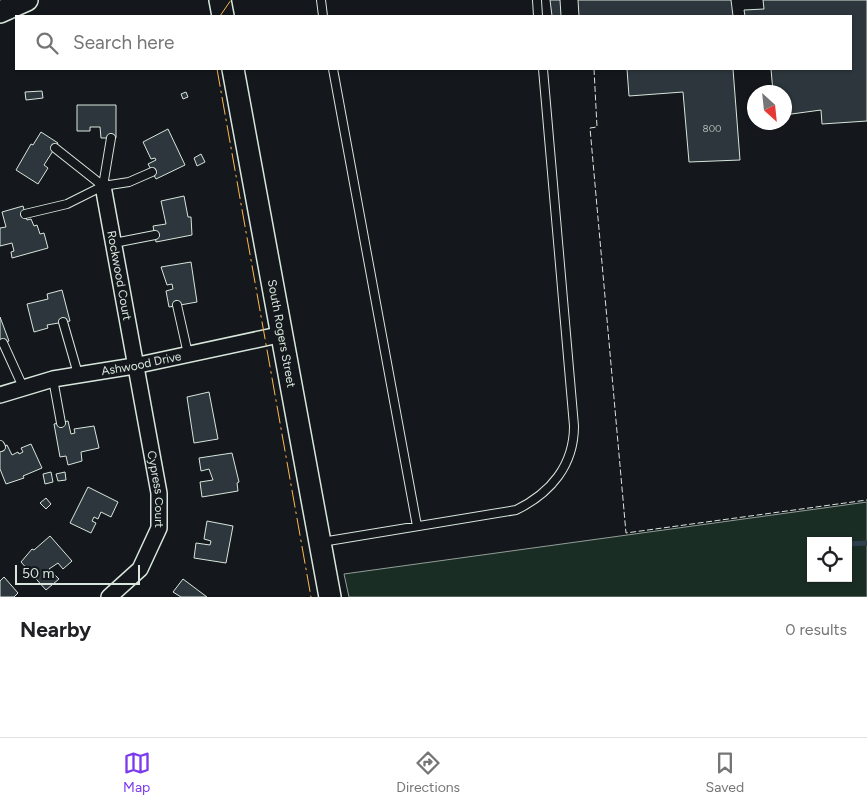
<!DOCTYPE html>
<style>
:root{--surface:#fff;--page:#f2f2f2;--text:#202124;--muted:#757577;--line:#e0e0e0;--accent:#7c3aed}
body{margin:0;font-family:Figtree,sans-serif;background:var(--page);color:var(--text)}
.controls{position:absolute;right:15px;bottom:15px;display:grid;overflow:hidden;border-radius:0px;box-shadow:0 1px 4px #0004}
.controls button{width:45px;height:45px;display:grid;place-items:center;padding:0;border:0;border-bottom:1px solid var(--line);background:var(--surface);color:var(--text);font:25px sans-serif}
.compass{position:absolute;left:747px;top:85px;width:45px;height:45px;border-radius:50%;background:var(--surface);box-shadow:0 1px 4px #0004;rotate:153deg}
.scale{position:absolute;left:15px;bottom:12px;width:125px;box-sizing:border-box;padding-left:5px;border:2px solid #d8e6dc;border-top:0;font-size:14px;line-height:18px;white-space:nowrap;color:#d8e6dc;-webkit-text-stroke:4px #14181c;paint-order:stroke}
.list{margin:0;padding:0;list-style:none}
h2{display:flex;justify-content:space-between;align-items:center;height:65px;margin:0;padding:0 20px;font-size:21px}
h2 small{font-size:16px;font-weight:400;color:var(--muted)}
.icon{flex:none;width:28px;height:28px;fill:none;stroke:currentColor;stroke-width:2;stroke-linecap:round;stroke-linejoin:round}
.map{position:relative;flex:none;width:867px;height:597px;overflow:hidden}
.search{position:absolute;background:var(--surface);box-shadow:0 1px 4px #0004;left:15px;right:15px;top:15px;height:55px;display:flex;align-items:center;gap:12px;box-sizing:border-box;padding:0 18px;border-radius:0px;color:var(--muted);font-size:19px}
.sheet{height:140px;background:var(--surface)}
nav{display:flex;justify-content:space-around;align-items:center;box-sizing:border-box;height:70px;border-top:1px solid var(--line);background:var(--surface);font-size:14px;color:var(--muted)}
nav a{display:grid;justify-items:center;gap:2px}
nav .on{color:var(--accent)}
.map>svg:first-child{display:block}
</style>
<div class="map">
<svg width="867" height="597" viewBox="0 0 867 597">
<rect width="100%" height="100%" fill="#14181c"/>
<!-- green -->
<path fill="#1a2d24" stroke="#939e99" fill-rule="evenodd" d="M867,502v95h-518l-5,-23zM811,541h37v37h-37z"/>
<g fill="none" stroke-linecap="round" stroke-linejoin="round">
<!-- stream -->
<path stroke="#2f3f4d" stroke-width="5" d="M848,544l19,-1"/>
</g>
<!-- building -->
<path fill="#2c363c" stroke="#d8e6dc" d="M550,0h10l1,16h-9z
M578,0h153l2,16h-154z
M763,0h104v121l-45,3 -1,-14 -37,5v-23h-11l-2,-23h80v-53h-106l-1,-6 20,-1z
M627,69h106l7,91 -51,2 -6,-70 -54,4z
M42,91l1,7 -17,2 -1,-8z
M186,92l2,5 -5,2 -2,-5z
M77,105h39v33h-15l-1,-11h-10v4h-13z
M168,129l17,36 -29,14 -8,-15 8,-4 -1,-2 -4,1 -8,-17z
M41,132l17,11 -14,22 4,3 -10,16 -22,-14 15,-26 2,1z
M201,154l4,8 -8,4 -3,-8z
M184,196l4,21h3l1,18 -36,7 -3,-16 13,-2 -5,-23z
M23,206l4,14 4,-1 3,7 3,-1 3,9 4,-1 4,15 -36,10 -1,-6 3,-1 -2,-8 -12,3v-18l6,-1 -4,-15z
M191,262l6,40 -28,5 -3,-16 7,-2 -1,-5 -5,1 -6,-18z
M62,290l8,31 -23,4 1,3 -14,4 -7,-28 21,-5 -1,-5z
M0,317l9,24 -9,3z
M209,392l9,47 -24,4 -7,-46z
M68,421l3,13 4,-1 -1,-4 20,-3 5,22 -18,4 1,9 -14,4 -2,-9 -6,1 -6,-33z
M31,444l11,24 -19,8 1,2 -18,6 -6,-15v-21l7,-3 5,10 6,-3 1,2 4,-2 -2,-4z
M232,453l7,29 -2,1 1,8 -36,6 -2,-15 13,-2 -4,-11 -8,2 -2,-13z
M51,472l2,10 -8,2 -2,-10z
M65,472l1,8 -8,1 -2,-7z
M88,487l30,15 -7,15 -10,-5 -3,7 -4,-2 -2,4 4,2 -5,10 -21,-10z
M46,498l5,6 -5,5 -6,-6z
M207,521l26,5 -7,37 -32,-5 2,-15 14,2 1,-4 -7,-2z
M50,536l22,25 -9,8 -5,-6 -9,6 10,10 -13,11 -25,-28 11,-13 2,1z
M4,577l14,16 -4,4h-14v-16z
M183,579l24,18h-26l-8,-5z"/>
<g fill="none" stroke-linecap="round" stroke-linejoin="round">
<defs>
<path id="lane" d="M321,0l2,16
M537,0l1,16
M333,69l84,457
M55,148l48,38
M103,186l8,-48
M25,214l42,-10 36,-18 26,-4 23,-10
M114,243l41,-8
M177,305l11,49
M63,322l15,52
M3,343l20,44
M53,379l8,44
M0,445l1,2
M322,542l194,-32c35,-17 58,-45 58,-84l-31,-357"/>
<g id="street">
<path id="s1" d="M103,186l56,307v35l-19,41 -31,28"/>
<path id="s2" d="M0,395l53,-16 81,-13 149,-32"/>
</g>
<g id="secondary">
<path d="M220,0l3,16"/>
<path d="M0,12l27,-12"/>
<path id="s3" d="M233,69l97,528"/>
</g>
</defs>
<!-- lane casing -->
<use href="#lane" stroke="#d8e6dc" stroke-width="10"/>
<!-- street casing -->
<use href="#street" stroke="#d8e6dc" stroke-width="18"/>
<!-- secondary casing -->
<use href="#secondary" stroke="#d8e6dc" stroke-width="24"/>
<!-- lane -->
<use href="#lane" stroke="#14181c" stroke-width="8"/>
<!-- street -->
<use href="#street" stroke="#14181c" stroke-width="15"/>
<!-- secondary -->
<use href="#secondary" stroke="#14181c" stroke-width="21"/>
<!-- fence -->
<path stroke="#d8e6dc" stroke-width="1" stroke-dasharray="6 2.5" stroke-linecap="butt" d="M594,69l3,58 -7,1 36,405 241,-33"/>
<!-- power -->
<path stroke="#ffb74d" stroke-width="1" stroke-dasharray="18 4 2.5 4" stroke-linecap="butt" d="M220,16l11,-16
M217,69l94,528"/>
</g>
<g text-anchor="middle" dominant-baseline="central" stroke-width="4" stroke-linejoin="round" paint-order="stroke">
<!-- number labels -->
<g font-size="10" fill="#adbab4">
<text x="712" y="128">800</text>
</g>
<!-- street labels -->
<g font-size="12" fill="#d8e6dc" stroke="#14181c">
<text stroke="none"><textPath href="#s1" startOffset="91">Rockwood Court</textPath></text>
<text stroke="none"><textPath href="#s3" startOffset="269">South Rogers Street</textPath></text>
<text stroke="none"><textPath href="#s2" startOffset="145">Ashwood Drive</textPath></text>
<text stroke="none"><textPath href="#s1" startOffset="308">Cypress Court</textPath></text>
</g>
</g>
</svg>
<div class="controls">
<button><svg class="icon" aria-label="locate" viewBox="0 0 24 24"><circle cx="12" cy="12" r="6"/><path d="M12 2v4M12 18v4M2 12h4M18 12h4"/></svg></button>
</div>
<svg class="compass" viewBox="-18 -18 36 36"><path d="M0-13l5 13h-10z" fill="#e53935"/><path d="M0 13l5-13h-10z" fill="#757577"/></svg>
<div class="scale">50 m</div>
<div class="search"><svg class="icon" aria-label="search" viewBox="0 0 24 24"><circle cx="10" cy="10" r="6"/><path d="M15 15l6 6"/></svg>Search here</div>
</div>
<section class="sheet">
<h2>Nearby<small>0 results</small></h2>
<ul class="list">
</ul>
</section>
<nav>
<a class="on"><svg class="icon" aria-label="map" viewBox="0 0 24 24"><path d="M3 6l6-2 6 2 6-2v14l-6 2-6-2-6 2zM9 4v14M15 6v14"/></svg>Map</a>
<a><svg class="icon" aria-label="directions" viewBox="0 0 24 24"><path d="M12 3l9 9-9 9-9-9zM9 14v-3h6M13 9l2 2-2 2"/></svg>Directions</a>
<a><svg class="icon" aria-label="saved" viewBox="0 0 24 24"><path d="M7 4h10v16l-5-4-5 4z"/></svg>Saved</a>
</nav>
